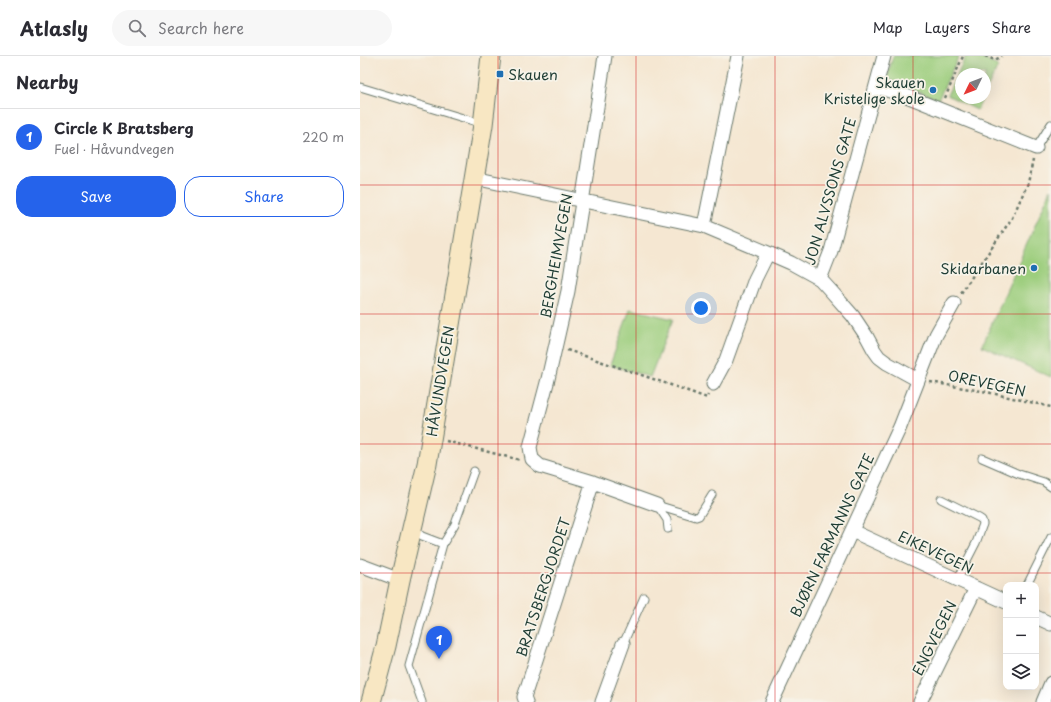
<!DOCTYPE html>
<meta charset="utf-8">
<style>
:root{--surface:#fff;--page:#f7f7f7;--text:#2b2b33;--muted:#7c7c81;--line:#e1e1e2;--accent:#2563eb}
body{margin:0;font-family:"Playpen Sans",sans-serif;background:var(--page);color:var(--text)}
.controls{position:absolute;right:12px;bottom:12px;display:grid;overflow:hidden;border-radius:8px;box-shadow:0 4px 16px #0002}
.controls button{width:36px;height:36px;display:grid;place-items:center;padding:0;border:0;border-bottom:1px solid var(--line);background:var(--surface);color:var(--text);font:20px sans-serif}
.compass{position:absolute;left:595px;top:12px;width:36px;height:36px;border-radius:50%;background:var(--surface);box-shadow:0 4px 16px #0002;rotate:227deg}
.you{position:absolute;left:341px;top:252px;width:14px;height:14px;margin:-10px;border:3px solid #fff;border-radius:50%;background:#1a73e8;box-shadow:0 0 0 6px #1a73e833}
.badge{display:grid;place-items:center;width:26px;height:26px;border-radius:50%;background:var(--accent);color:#fff;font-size:13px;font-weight:700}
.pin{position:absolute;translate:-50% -33px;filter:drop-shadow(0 1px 2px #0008)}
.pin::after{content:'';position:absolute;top:21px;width:14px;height:12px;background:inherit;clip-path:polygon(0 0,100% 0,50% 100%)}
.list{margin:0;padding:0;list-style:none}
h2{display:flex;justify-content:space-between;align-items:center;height:52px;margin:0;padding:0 16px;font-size:17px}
h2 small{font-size:13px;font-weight:400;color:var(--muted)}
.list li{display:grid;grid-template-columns:26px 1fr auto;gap:12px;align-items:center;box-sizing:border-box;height:56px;padding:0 16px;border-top:1px solid var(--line)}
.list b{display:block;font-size:15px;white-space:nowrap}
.list p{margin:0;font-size:13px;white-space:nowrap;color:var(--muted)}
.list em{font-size:13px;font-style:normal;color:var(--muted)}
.actions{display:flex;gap:8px;padding:12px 16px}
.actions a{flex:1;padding:9px 0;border:1px solid var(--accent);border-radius:16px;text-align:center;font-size:14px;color:var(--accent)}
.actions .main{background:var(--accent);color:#fff}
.icon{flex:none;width:22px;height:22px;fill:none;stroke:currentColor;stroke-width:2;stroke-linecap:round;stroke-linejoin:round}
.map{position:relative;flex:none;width:691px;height:646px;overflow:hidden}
header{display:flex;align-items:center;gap:24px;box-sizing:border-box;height:56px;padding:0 20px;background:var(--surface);border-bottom:1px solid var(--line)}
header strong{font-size:19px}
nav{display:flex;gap:22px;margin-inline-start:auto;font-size:14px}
.search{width:280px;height:36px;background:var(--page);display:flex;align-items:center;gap:10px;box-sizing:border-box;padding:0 14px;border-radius:22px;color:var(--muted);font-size:15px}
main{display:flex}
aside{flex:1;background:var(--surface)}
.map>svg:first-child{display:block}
</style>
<header>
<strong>Atlasly</strong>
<div class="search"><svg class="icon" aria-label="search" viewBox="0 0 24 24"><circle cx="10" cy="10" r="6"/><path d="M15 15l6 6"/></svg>Search here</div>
<nav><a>Map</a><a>Layers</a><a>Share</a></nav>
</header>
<main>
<aside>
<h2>Nearby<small></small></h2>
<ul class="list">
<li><span class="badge">1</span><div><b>Circle K Bratsberg</b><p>Fuel · Håvundvegen</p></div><em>220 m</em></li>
</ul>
<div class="actions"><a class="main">Save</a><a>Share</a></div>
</aside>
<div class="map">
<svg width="691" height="646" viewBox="0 0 691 646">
<rect width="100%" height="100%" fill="#f7f3e8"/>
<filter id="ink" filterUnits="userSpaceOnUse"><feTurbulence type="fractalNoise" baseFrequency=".025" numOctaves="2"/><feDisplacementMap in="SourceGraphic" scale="8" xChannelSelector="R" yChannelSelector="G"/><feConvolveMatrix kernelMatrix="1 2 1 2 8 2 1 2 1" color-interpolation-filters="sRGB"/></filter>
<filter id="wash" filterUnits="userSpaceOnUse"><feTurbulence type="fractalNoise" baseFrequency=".012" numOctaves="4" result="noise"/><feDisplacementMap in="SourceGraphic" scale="16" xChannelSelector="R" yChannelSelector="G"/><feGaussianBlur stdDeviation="0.9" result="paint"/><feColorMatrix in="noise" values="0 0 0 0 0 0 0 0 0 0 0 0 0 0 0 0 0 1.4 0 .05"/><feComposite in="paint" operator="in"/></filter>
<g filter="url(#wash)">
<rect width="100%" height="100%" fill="#f5e7d2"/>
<!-- green -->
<path fill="#9dce7e" stroke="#5e8659" d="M533,0h66l-21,44 -51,-22z
M606,0h11l21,10 -13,27v-19h-24v24h22l-6,12 -30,-15z
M691,133v188l-69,-31z
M270,253l43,10 -23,58 -40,-12z"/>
</g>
<g filter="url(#ink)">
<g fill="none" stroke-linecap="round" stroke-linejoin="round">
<defs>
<path id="service" d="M0,31l123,37
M676,92l15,-24
M622,402l37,16 25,8 7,5
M581,443l38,19 3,2 1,4 -7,19 -19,37
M297,449l39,12 3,-1 13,-21
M297,449l10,15 1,9
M53,472l9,8 21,8 -34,122 13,36
M83,488l12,-20 19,-53
M667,529l24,-48
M263,588l21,-47"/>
<path id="minor" d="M245,0l-37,235 -20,88 -18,68 2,12 8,7 53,16 64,23
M516,31l28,8 132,53
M114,122l230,48 64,27 23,10 29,16 11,12 22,25 14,21 7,13 5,7 8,6 31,17
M344,170l34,-170
M460,223l11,-28 53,-195
M353,328l13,-24 29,-81 13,-26
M492,475l154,71
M0,509l40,15
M676,561l15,7
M166,646l-2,-5 2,-6 67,-209
M242,646l21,-58
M412,646l128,-275 36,-92 18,-32
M560,646l56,-114
M683,646l8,-19"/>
<path id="secondary" d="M11,646l15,-56 14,-66 27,-116 56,-339 8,-69"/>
</defs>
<!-- service casing -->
<use href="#service" stroke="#6a786b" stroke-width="9"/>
<!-- minor casing -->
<use href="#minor" stroke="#6a786b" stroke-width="15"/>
<!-- secondary casing -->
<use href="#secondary" stroke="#6a786b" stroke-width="21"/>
<!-- path -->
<path stroke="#6a786b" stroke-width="2.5" stroke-dasharray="3 3" stroke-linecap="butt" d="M625,0l10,4 7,-4
M585,42l18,-42
M601,237l51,-75 16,-35 5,-23
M207,294c47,16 94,31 140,48l1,-3
M570,326l57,10 64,15
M86,385l74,19"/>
<!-- service -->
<use href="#service" stroke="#fff" stroke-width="7"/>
<!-- minor -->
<use href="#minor" stroke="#fff" stroke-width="13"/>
<!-- secondary -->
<use href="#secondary" stroke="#f8e7c3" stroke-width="19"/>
</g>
</g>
<!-- grid -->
<path fill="none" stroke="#d62828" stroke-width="1" stroke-opacity="0.55" d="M138,0v646M276,0v646M415,0v646M553,0v646M0,129h691M0,258h691M0,388h691M0,517h691"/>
<!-- markers -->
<g fill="#1f6fb2" stroke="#f7f3e8" stroke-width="1.5">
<rect x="136" y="14" width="8" height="8" rx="2"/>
<circle cx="573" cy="34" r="4"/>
<circle cx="674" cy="212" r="4"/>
</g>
<g text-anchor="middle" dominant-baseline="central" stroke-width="3.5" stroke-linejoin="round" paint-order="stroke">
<!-- poi labels -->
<g font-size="14" fill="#1f3d34" stroke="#f7f3e8" text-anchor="end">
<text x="148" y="18" text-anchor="start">Skauen</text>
<text x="565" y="26">Skauen<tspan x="565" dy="16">Kristelige skole</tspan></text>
<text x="666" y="212">Skidarbanen</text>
</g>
<!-- street labels -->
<g font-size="14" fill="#1f3d34" stroke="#f7f3e8">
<text transform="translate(470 135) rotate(-74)">JON ALVSSONS GATE</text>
<text transform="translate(196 200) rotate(-80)">BERGHEIMVEGEN</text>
<text transform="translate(80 325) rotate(-81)">HÅVUNDVEGEN</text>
<text transform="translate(627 327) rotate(12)">OREVEGEN</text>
<text transform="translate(472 479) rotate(-65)">BJØRN FARMANNS GATE</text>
<text transform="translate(576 496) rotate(25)">EIKEVEGEN</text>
<text transform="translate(183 531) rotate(-72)">BRATSBERGJORDET</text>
<text transform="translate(574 582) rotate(-64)">ENGVEGEN</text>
</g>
</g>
</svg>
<div class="controls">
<button>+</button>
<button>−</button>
<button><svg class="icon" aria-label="layers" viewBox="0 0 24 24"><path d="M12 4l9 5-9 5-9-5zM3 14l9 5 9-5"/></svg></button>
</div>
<svg class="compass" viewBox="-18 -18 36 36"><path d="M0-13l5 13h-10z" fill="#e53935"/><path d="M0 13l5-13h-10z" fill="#7c7c81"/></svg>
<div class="you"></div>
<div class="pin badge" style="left:79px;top:603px">1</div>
</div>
</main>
